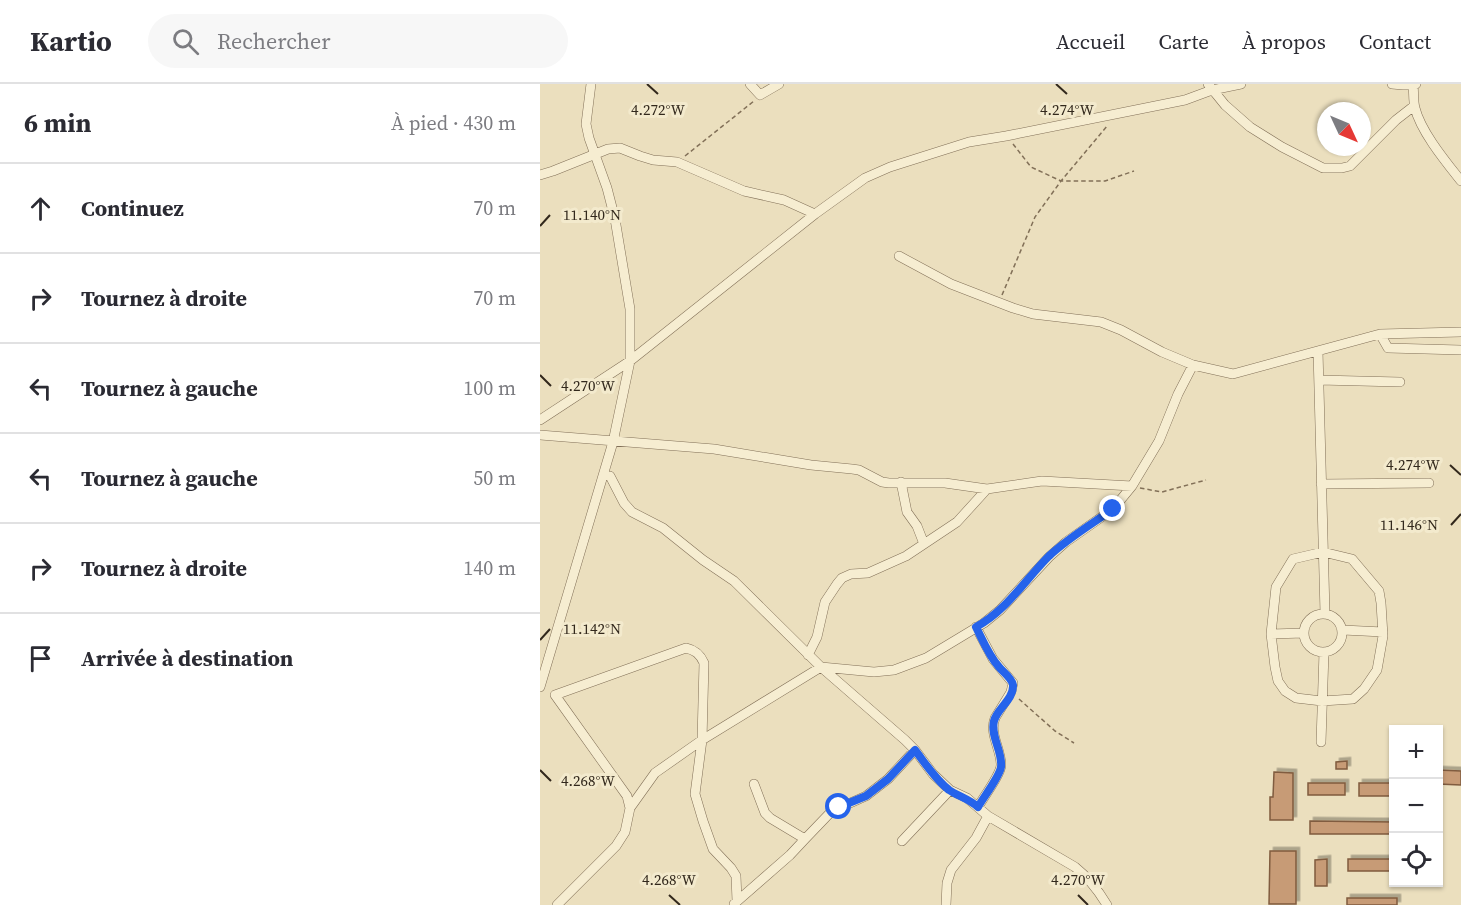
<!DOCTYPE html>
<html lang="fr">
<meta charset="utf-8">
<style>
:root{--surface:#fff;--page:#f7f7f7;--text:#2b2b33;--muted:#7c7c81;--line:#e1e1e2}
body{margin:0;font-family:"Source Serif 4",serif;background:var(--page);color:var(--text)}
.controls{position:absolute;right:18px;bottom:18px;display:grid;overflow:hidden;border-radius:0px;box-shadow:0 2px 4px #0004}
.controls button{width:54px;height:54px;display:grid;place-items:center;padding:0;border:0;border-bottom:2px solid var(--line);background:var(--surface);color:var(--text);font:30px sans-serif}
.compass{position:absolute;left:777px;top:18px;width:54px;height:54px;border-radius:50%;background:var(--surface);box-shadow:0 2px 4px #0004;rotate:134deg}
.stop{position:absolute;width:18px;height:18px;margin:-14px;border:4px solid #2563eb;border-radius:50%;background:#fff}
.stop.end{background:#2563eb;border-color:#fff;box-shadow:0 2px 6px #0008}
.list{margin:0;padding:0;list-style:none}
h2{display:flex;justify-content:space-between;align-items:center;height:78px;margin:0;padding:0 24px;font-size:26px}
h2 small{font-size:20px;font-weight:400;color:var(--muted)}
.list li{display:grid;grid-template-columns:39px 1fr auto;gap:18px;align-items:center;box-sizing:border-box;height:90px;padding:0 24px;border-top:2px solid var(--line)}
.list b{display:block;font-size:22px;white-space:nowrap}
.list em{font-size:20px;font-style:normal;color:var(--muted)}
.icon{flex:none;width:33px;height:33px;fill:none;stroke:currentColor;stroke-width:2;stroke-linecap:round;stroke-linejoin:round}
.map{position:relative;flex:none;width:921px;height:821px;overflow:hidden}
header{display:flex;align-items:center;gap:36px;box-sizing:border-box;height:84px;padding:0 30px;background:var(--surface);border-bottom:2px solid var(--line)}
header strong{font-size:28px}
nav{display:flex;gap:33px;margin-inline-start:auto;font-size:21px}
.search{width:420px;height:54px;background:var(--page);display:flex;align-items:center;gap:15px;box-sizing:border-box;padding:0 21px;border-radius:33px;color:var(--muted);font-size:22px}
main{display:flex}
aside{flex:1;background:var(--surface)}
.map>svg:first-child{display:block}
</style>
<header>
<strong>Kartio</strong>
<div class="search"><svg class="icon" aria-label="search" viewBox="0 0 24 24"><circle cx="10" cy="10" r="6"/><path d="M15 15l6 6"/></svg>Rechercher</div>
<nav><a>Accueil</a><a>Carte</a><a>À propos</a><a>Contact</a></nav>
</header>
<main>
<aside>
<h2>6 min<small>À pied · 430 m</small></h2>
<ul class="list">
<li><svg class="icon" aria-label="ahead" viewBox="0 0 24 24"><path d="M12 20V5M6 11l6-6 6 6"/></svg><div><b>Continuez</b></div><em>70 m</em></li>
<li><svg class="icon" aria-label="right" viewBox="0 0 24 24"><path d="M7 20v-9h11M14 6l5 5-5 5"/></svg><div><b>Tournez à droite</b></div><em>70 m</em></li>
<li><svg class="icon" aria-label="left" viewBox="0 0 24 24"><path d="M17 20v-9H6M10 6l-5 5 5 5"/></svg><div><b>Tournez à gauche</b></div><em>100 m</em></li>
<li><svg class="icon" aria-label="left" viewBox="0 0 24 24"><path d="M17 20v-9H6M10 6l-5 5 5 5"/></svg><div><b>Tournez à gauche</b></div><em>50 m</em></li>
<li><svg class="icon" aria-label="right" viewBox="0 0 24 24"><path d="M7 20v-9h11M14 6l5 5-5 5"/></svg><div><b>Tournez à droite</b></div><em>140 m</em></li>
<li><svg class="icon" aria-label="arrive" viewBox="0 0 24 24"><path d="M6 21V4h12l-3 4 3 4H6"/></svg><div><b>Arrivée à destination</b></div></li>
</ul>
</aside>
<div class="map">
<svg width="921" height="821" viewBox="0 0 921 821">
<defs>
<filter id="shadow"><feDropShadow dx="3.5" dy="-3.5" stdDeviation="0" flood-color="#0004"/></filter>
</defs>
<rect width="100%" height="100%" fill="#ebdfbe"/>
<!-- building -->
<path fill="#c79b76" stroke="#805c3f" stroke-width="1.5" filter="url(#shadow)" d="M807,677v8h-11v-7z
M898,686l23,1v14l-23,-1z
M734,688l19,1v47h-23v-23h3z
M768,699h37v12h-37z
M819,699h35v13h-35z
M770,737l84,1v12h-84z
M730,767h26v53h-27z
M787,775v27h-12v-26z
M808,775h46v12h-46z
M807,814h50v7h-50z"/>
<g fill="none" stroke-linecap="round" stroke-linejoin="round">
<defs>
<path id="street" d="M210,0l10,11 19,-11
M668,0l17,21 25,22 32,20 41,21h19l8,-2 46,-46 18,-14
M852,0l11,1 13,-1
M873,0c1,8 0,17 2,24 6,24 31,54 46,73
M0,91l13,-4 55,-22 12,-1 20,8 13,4 24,2 67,29 40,9 31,14
M359,172l52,28 62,24 20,6 68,8 20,8 41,22 31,13 40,9 147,-40 81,-2
M840,250l8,14 73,2
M778,267l7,262
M779,296l81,2
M0,336l90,-59 185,-147 50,-36 25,-11 79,-25 37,-6 179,-36 27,-10 29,-6
M0,351l174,14 97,16 41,4 7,1 23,12 7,1h56l42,6 55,-8 90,5
M70,392l14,27 8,9 31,16 40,32 31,21 87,86 53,5 20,-2 32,-12 58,-35 16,-13 49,-53 17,-15 47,-33 19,-23 27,-45 19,-47 15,-29
M361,398l6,30 10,14 7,18
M781,400l108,-1
M783,468l29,7 27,32 2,12 2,33 -6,34 -13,19 -11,10 -31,2 -26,-3 -11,-7 -7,-10 -3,-14 -4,-33 5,-47 17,-28z
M764 549a19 19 0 1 1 38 0a19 19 0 1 1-38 0Z
M436,543l17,32 20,24 -2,9 -16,26c-6,16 6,31 6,47 0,9 -18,33 -23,42
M803,546l40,2
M731,550l33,-1
M268,571l9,-18 8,-35 12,-18 5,-6 9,-4 17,-1 38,-17 51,-34 30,-33
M0,603l73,-245 17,-81v-52l-15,-90 -8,-31 -18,-50 -3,-14 5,-40
M781,658l3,-90
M214,700l11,29 5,5 35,21 24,-25 10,-6 27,-12 22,-17 27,-29
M90,724l25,-35 47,-33 119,-73 84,73 10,10 18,24 17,16 17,8 21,18 87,51c14,11 23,23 32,38
M362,757l48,-51
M194,820l56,-49 15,-16
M17,821l59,-59 9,-14 5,-24 -3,-12 -72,-101 131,-47c9,2 14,6 18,15l-2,77 -7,54 8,27 10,28 18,19 5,8 1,25
M406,821l1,-22 4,-13 25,-32 12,-22"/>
</defs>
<!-- street casing -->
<use href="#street" stroke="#827058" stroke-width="10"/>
<!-- path -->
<path stroke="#827058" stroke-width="1.5" stroke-dasharray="4.5 3" stroke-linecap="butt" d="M473,60l18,23 30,14h44l29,-10
M145,72l69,-55
M462,211l33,-78 26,-36 47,-56
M600,404l22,4 44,-12
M479,615l36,32 19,12"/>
<!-- street -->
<use href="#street" stroke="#f6edd1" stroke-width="9"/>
</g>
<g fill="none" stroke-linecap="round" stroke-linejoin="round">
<!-- route -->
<path stroke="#2563eb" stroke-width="8" d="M299,723l27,-11 22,-17 27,-29c10,13 20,29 34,40 9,6 20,9 29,17 5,-9 22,-31 23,-40 2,-15 -11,-31 -7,-46 3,-12 20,-22 19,-36 -1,-7 -10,-13 -14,-18 -10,-11 -16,-26 -23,-40 30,-16 49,-47 73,-71 19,-18 43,-32 64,-47"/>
</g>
<!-- ticks -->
<path fill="none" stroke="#32281c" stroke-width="2" d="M107,0l11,10M516,0l11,10M0,142l10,-11M0,291l11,11M910,381l11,10M911,441l10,-11M0,556l10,-11M0,686l11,11M129,811l11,10M538,811l10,10"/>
<g font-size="15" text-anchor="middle" fill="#32281c" stroke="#f3eacd" stroke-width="6" stroke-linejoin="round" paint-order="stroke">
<text x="118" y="31">4.272°W</text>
<text x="527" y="31">4.274°W</text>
<text x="52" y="136">11.140°N</text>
<text x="48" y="307">4.270°W</text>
<text x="873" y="386">4.274°W</text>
<text x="869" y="446">11.146°N</text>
<text x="52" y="550">11.142°N</text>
<text x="48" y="702">4.268°W</text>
<text x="129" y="801">4.268°W</text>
<text x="538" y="801">4.270°W</text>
</g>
</svg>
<div class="controls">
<button>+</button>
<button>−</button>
<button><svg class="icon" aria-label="locate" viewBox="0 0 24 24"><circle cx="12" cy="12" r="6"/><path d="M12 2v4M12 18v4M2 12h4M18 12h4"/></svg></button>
</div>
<svg class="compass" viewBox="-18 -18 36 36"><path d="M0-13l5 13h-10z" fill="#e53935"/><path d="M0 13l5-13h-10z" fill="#7c7c81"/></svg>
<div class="stop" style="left:299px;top:723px"></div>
<div class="stop end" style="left:573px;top:425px"></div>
</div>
</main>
